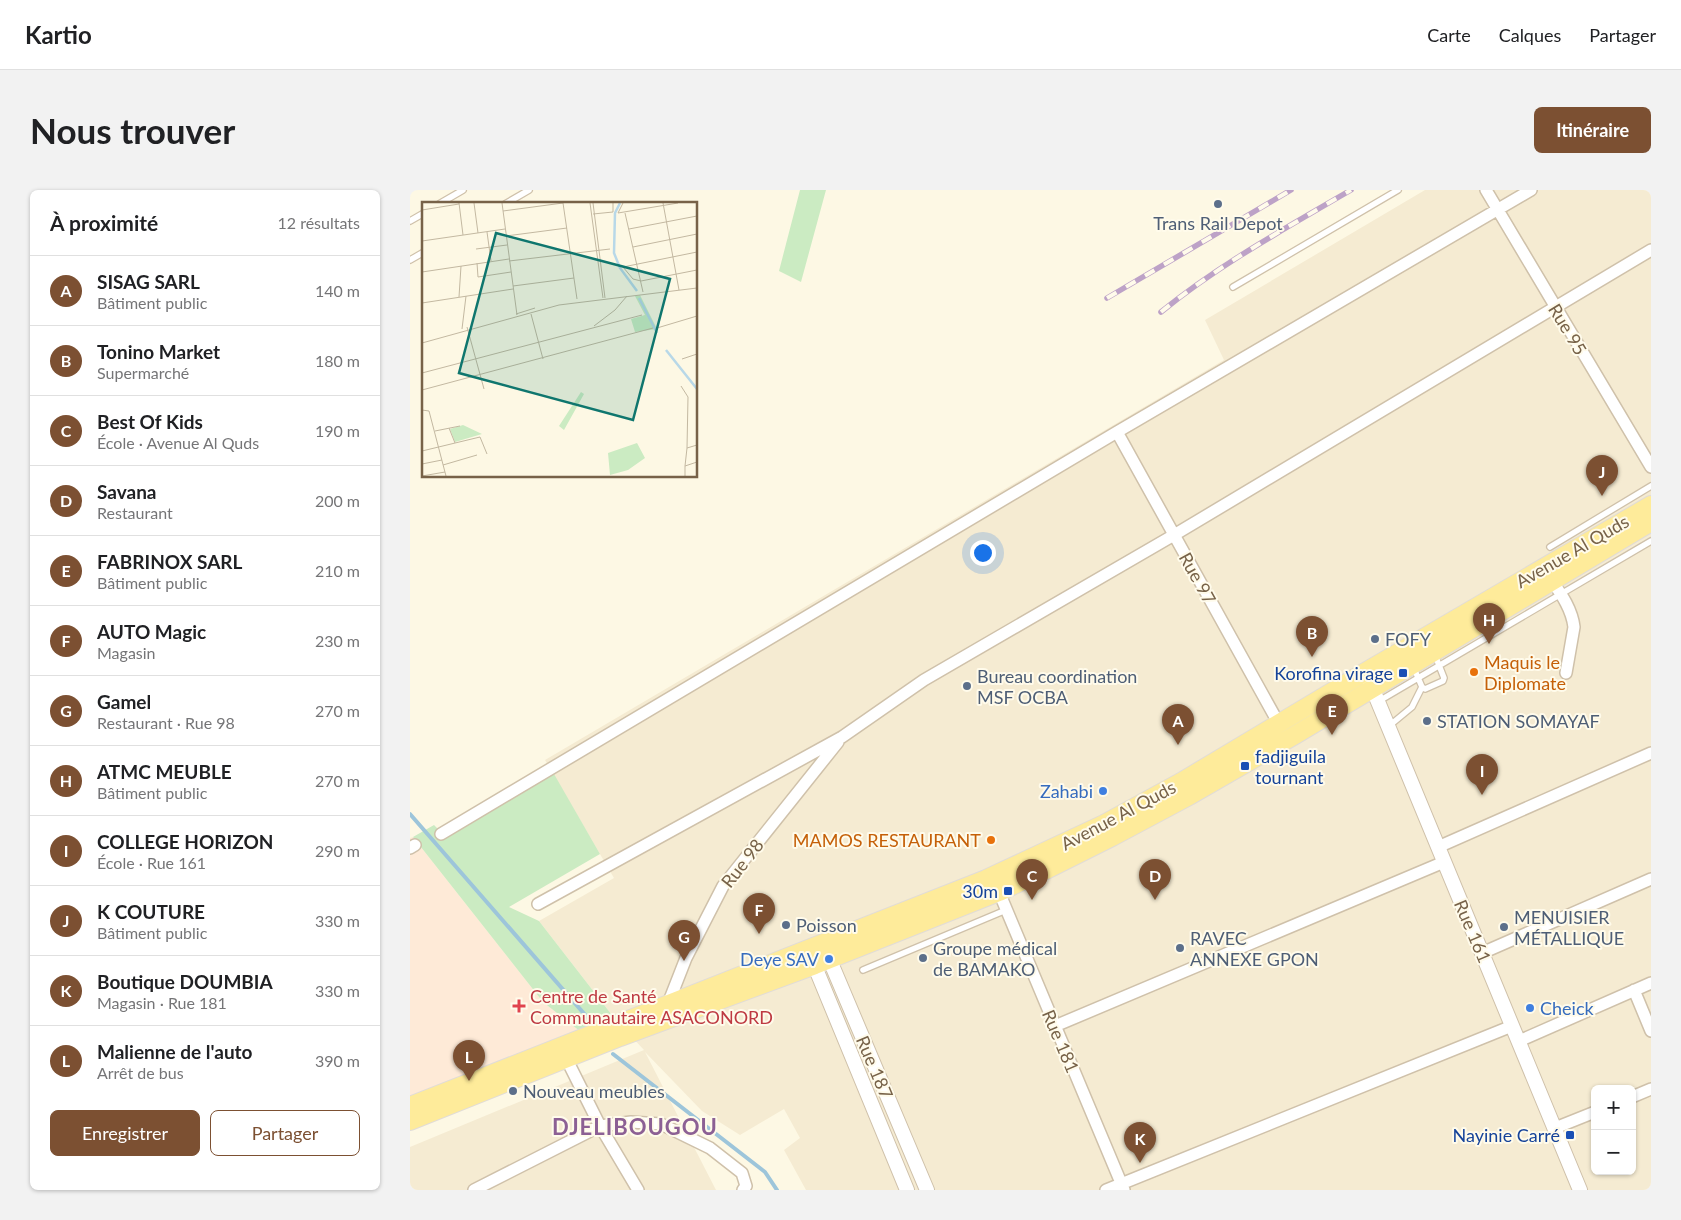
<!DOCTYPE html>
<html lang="fr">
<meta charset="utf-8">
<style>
:root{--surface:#fff;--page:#f2f2f2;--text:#202124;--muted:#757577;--line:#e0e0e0;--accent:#7c5032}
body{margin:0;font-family:Lato,sans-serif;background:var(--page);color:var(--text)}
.controls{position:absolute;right:15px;bottom:15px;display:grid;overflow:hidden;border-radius:8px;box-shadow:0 1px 4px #0004}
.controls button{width:45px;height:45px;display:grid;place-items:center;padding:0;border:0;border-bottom:1px solid var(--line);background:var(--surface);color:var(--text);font:25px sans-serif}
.you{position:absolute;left:572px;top:362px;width:18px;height:18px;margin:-12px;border:4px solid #fff;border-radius:50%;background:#1a73e8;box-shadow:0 0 0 8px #1a73e833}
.badge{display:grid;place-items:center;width:32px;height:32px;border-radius:50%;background:var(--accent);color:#fff;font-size:16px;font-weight:700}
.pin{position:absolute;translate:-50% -41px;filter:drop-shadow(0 1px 2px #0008)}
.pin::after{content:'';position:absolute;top:26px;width:18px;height:15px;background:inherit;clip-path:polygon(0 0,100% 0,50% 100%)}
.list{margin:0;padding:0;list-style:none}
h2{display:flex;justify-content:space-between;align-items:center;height:65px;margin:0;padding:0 20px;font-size:21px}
h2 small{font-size:16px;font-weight:400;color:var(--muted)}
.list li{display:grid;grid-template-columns:32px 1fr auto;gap:15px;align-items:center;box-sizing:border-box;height:70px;padding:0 20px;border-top:1px solid var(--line)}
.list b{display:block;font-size:19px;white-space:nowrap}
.list p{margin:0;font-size:16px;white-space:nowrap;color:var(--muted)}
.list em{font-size:16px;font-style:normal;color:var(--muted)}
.actions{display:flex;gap:10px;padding:15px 20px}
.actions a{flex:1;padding:11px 0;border:1px solid var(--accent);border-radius:8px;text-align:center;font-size:18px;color:var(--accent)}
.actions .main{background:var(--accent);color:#fff}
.map{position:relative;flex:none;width:1241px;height:1000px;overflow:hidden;border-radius:8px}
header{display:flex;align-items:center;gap:30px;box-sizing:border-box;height:70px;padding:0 25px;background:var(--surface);border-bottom:1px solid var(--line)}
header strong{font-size:24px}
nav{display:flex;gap:28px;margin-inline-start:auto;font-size:18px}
.intro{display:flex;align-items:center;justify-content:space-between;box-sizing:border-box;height:120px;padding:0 30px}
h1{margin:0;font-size:35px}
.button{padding:12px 22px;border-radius:8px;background:var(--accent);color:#fff;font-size:18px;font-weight:700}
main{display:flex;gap:30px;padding:0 30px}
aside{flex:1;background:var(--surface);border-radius:8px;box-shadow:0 1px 4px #0004}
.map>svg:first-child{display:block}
</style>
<header>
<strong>Kartio</strong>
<nav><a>Carte</a><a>Calques</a><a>Partager</a></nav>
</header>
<div class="intro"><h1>Nous trouver</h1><a class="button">Itinéraire</a></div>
<main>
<aside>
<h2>À proximité<small>12 résultats</small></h2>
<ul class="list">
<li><span class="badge">A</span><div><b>SISAG SARL</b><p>Bâtiment public</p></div><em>140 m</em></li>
<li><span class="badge">B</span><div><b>Tonino Market</b><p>Supermarché</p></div><em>180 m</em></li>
<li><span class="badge">C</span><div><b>Best Of Kids</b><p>École · Avenue Al Quds</p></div><em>190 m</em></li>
<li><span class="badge">D</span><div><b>Savana</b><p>Restaurant</p></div><em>200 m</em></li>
<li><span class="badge">E</span><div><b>FABRINOX SARL</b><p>Bâtiment public</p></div><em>210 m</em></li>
<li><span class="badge">F</span><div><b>AUTO Magic</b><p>Magasin</p></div><em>230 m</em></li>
<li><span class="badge">G</span><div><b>Gamel</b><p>Restaurant · Rue 98</p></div><em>270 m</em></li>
<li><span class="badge">H</span><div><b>ATMC MEUBLE</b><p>Bâtiment public</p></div><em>270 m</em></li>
<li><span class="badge">I</span><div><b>COLLEGE HORIZON</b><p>École · Rue 161</p></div><em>290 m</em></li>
<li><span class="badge">J</span><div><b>K COUTURE</b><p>Bâtiment public</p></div><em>330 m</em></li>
<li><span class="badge">K</span><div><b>Boutique DOUMBIA</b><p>Magasin · Rue 181</p></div><em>330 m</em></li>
<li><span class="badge">L</span><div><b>Malienne de l'auto</b><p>Arrêt de bus</p></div><em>390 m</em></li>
</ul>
<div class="actions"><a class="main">Enregistrer</a><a>Partager</a></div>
</aside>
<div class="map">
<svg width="1241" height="1000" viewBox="0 0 1241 1000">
<rect width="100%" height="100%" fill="#fdf8e4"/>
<!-- residential -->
<path fill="#f5ebd2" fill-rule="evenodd" d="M1015,0h226v1000h-845l-22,-40 16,-12 -16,-29 -44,26 -38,-24 -57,-59 71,138h-306v-43l234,-97 -29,-31 -76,-98 75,-43 -69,-118 679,-400 -19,-40zM1185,899h37v82h-37z"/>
<!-- commercial -->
<path fill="#feead7" d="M3,647l130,165 38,30 -171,65v-259z"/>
<!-- green -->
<path fill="#cbebc2" d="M390,0h26l-25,92 -22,-11z
M144,584l46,80 -91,53 30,14 76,98 -34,13 -38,-30 -130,-165 21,-12 12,12z"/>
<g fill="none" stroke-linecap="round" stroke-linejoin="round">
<!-- stream -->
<path stroke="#9dc5da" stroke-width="4" d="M0,624l177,203
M203,864l152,118 12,18"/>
<defs>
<path id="service" d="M29,14l24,-14
M95,14l24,-14
M0,31l14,-8
M0,70l14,-8
M823,97l165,-97
M1140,357l101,-61
M1003,476l9,21 3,2 18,-8 1,-3 -9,-23
M969,511l272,-160
M979,536l23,-19 10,-20
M453,780l143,-60"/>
<path id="minor" d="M1076,0l165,277
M707,242l162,292
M1142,391c10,14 20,29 22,46l-8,46
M31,644l676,-402 414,-242
M1028,657l213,-94
M0,658l5,-3
M589,702l125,298
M128,714l304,-167 82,-57 250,-145 477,-285
M1072,763l169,-74
M1224,800l17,41
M258,814l18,-46 37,-72 115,-144
M645,836l389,-164
M1109,851l132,-58
M156,868l34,68 38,64
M1222,907l19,-8
M1145,938l40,-16
M64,1000l126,-64 31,-4 30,2 49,24 32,25 4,13 -3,4
M696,1000l406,-164"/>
<path id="tertiary" d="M959,490l211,510
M416,761l101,239
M401,767l96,233"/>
<path id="primary" d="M0,916l576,-227 118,-55 77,-42 184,-110 286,-167
M0,931l210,-84 195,-72 184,-73 49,-23 64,-32 77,-41 106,-61 356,-213"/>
</defs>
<!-- service casing -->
<use href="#service" stroke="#cfc1aa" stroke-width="8"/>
<!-- minor casing -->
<use href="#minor" stroke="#cfc1aa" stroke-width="14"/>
<!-- tertiary casing -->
<use href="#tertiary" stroke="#cfc1aa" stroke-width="16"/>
<!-- primary casing -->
<use href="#primary" stroke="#e1dcd7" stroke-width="20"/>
<!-- service -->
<use href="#service" stroke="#fff" stroke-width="5.5"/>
<!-- minor -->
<use href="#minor" stroke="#fff" stroke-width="11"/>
<!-- tertiary -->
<use href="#tertiary" stroke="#fff" stroke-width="14"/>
<!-- primary -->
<use href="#primary" stroke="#feeb9a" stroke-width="18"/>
<defs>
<path id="rail" d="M697,108l184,-108
M751,122c59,-48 125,-84 190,-122"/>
</defs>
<!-- rail casing -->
<use href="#rail" stroke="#bda2c7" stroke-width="5.5"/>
<!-- rail -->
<use href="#rail" stroke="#fffbeb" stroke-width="4" stroke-dasharray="11" stroke-linecap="butt"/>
</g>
<!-- markers -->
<g fill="#5c6f8a" stroke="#fffbeb" stroke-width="2">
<circle cx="808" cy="14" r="5"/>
<circle cx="965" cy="449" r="5"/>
<circle cx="557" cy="496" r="5"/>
<circle cx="1017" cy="531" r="5"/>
<circle cx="376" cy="735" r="5"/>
<circle cx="1094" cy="737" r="5"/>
<circle cx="770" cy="758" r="5"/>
<circle cx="513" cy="768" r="5"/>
<circle cx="103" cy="901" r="5"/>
</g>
<g fill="#e8710a" stroke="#fffbeb" stroke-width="2">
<circle cx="1064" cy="482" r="5"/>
<circle cx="581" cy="650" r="5"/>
</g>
<g fill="#1a4fb4" stroke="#fffbeb" stroke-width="2">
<rect x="988" y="478" width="10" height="10" rx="2.5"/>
<rect x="830" y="571" width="10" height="10" rx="2.5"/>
<rect x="593" y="696" width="10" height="10" rx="2.5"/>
<rect x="1155" y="940" width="10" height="10" rx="2.5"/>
</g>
<g fill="#3f7fe0" stroke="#fffbeb" stroke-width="2">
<circle cx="693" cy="601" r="5"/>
<circle cx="419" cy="769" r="5"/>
<circle cx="1120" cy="818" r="5"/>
</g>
<path fill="#e0444e" stroke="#fffbeb" stroke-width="2" d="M106.5 808.5h5v5h5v5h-5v5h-5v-5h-5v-5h5z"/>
<g text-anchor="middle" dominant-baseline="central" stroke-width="4" stroke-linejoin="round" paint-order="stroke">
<!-- service labels -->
<g font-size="18" fill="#4e5e75" stroke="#fffbeb" text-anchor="start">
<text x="808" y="33" text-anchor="middle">Trans Rail Depot</text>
<text x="975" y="449">FOFY</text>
<text x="567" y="486">Bureau coordination<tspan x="567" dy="21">MSF OCBA</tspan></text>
<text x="1027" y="531">STATION SOMAYAF</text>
<text x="1104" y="727">MENUISIER<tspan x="1104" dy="21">MÉTALLIQUE</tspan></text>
<text x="386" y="735">Poisson</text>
<text x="780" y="748">RAVEC<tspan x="780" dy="21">ANNEXE GPON</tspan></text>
<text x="523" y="758">Groupe médical<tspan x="523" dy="21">de BAMAKO</tspan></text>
<text x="113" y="901">Nouveau meubles</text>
</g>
<!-- street labels -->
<g font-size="18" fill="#776248" stroke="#fffbeb">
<text transform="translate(1158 139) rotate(59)">Rue 95</text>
<text transform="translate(1162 361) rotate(-30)">Avenue Al Quds</text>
<text transform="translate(788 388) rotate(61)">Rue 97</text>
<text transform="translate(708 625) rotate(-28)">Avenue Al Quds</text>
<text transform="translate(332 673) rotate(-52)">Rue 98</text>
<text transform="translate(1063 741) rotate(67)">Rue 161</text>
<text transform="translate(651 851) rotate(67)">Rue 181</text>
<text transform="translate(465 877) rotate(67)">Rue 187</text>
</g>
<!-- food labels -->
<g font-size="18" fill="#c56008" stroke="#fffbeb" text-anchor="start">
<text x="1074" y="472">Maquis le<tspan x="1074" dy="21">Diplomate</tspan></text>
<text x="571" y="650" text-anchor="end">MAMOS RESTAURANT</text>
</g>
<!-- transit labels -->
<g font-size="18" fill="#164399" stroke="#fffbeb" text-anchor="end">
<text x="983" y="483">Korofina virage</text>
<text x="845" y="566" text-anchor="start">fadjiguila<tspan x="845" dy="21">tournant</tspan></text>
<text x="588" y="701">30m</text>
<text x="1150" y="945">Nayinie Carré</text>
</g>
<!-- shop labels -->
<g font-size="18" fill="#366cbe" stroke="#fffbeb" text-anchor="end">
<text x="683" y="601">Zahabi</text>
<text x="409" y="769">Deye SAV</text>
<text x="1130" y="818" text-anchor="start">Cheick</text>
</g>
<!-- health labels -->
<g font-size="18" fill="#be3a42" stroke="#fffbeb" text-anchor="start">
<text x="120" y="806">Centre de Santé<tspan x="120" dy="21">Communautaire ASACONORD</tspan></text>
</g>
<!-- district labels -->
<g font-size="22" font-weight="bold" letter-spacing="1" fill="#8c6094" stroke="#fffbeb">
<text x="225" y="936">DJELIBOUGOU</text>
</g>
</g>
<!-- overview -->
<g transform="translate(12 12)">
<rect width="275" height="275" fill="#fdf8e4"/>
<path d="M218,93l17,34 -22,3 -4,-13 14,-4 -10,-19zM159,190l3,2 -20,36 -5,-4zM41,223l19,9 -27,8 -5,-13zM215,241l8,15 -17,12 -18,5 -2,-22z" fill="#cbebc2"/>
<path fill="none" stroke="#b8d8e8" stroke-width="2.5" d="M198,1l-5,10 -1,40 6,15 17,23M217,96l18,35M244,148l31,39"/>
<path fill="none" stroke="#c3b8a1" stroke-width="1" d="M37,1l4,32M52,1l4,30M80,1l15,112M141,1l14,96M168,1l13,95M171,1l12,95M201,1l-5,10 60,-10M241,1l16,87M0,8l37,-6M81,9l60,-8M203,11l18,79M171,12l20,-2v-9M207,27l68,-13M65,30l4,29M84,34l61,-8M0,39l83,-12M211,45l64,-13M54,47l31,-4M275,50l-74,15 10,12 8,2 56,-11M87,59l101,-12M55,61l1,14 33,-5M0,70l87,-13M91,84l61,-8M37,95l2,-31M0,101l91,-14M94,112l19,-6M109,112l12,45M172,124l21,-16 12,-14M45,125l17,62M235,126l40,-12M40,127l4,-33M0,141l137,-38 138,-17M260,157l15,-5M0,171l220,-58M259,184l7,11 -1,51M0,188l231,-62M0,208l7,1 17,65M27,226l6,15M13,229l25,-5M0,249l58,-14 7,17M0,262l20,-4M21,263l34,-10M263,264l2,-18 10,-3M0,274l23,-4M263,274v-10l12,-4"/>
<path fill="#0f766e" fill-opacity="0.15" stroke="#0f766e" stroke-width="2.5" d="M74,31l174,46 -37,141 -174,-47z"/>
<rect width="275" height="275" fill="none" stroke="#776248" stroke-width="2.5"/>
</g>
</svg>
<div class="controls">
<button>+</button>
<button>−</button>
</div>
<div class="you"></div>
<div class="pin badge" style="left:768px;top:555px">A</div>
<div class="pin badge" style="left:902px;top:467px">B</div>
<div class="pin badge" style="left:622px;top:710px">C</div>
<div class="pin badge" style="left:745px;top:710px">D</div>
<div class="pin badge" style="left:922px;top:545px">E</div>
<div class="pin badge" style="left:349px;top:744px">F</div>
<div class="pin badge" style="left:274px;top:771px">G</div>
<div class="pin badge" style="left:1079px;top:454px">H</div>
<div class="pin badge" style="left:1072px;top:605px">I</div>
<div class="pin badge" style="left:1192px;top:306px">J</div>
<div class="pin badge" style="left:730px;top:973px">K</div>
<div class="pin badge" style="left:59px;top:891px">L</div>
</div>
</main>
